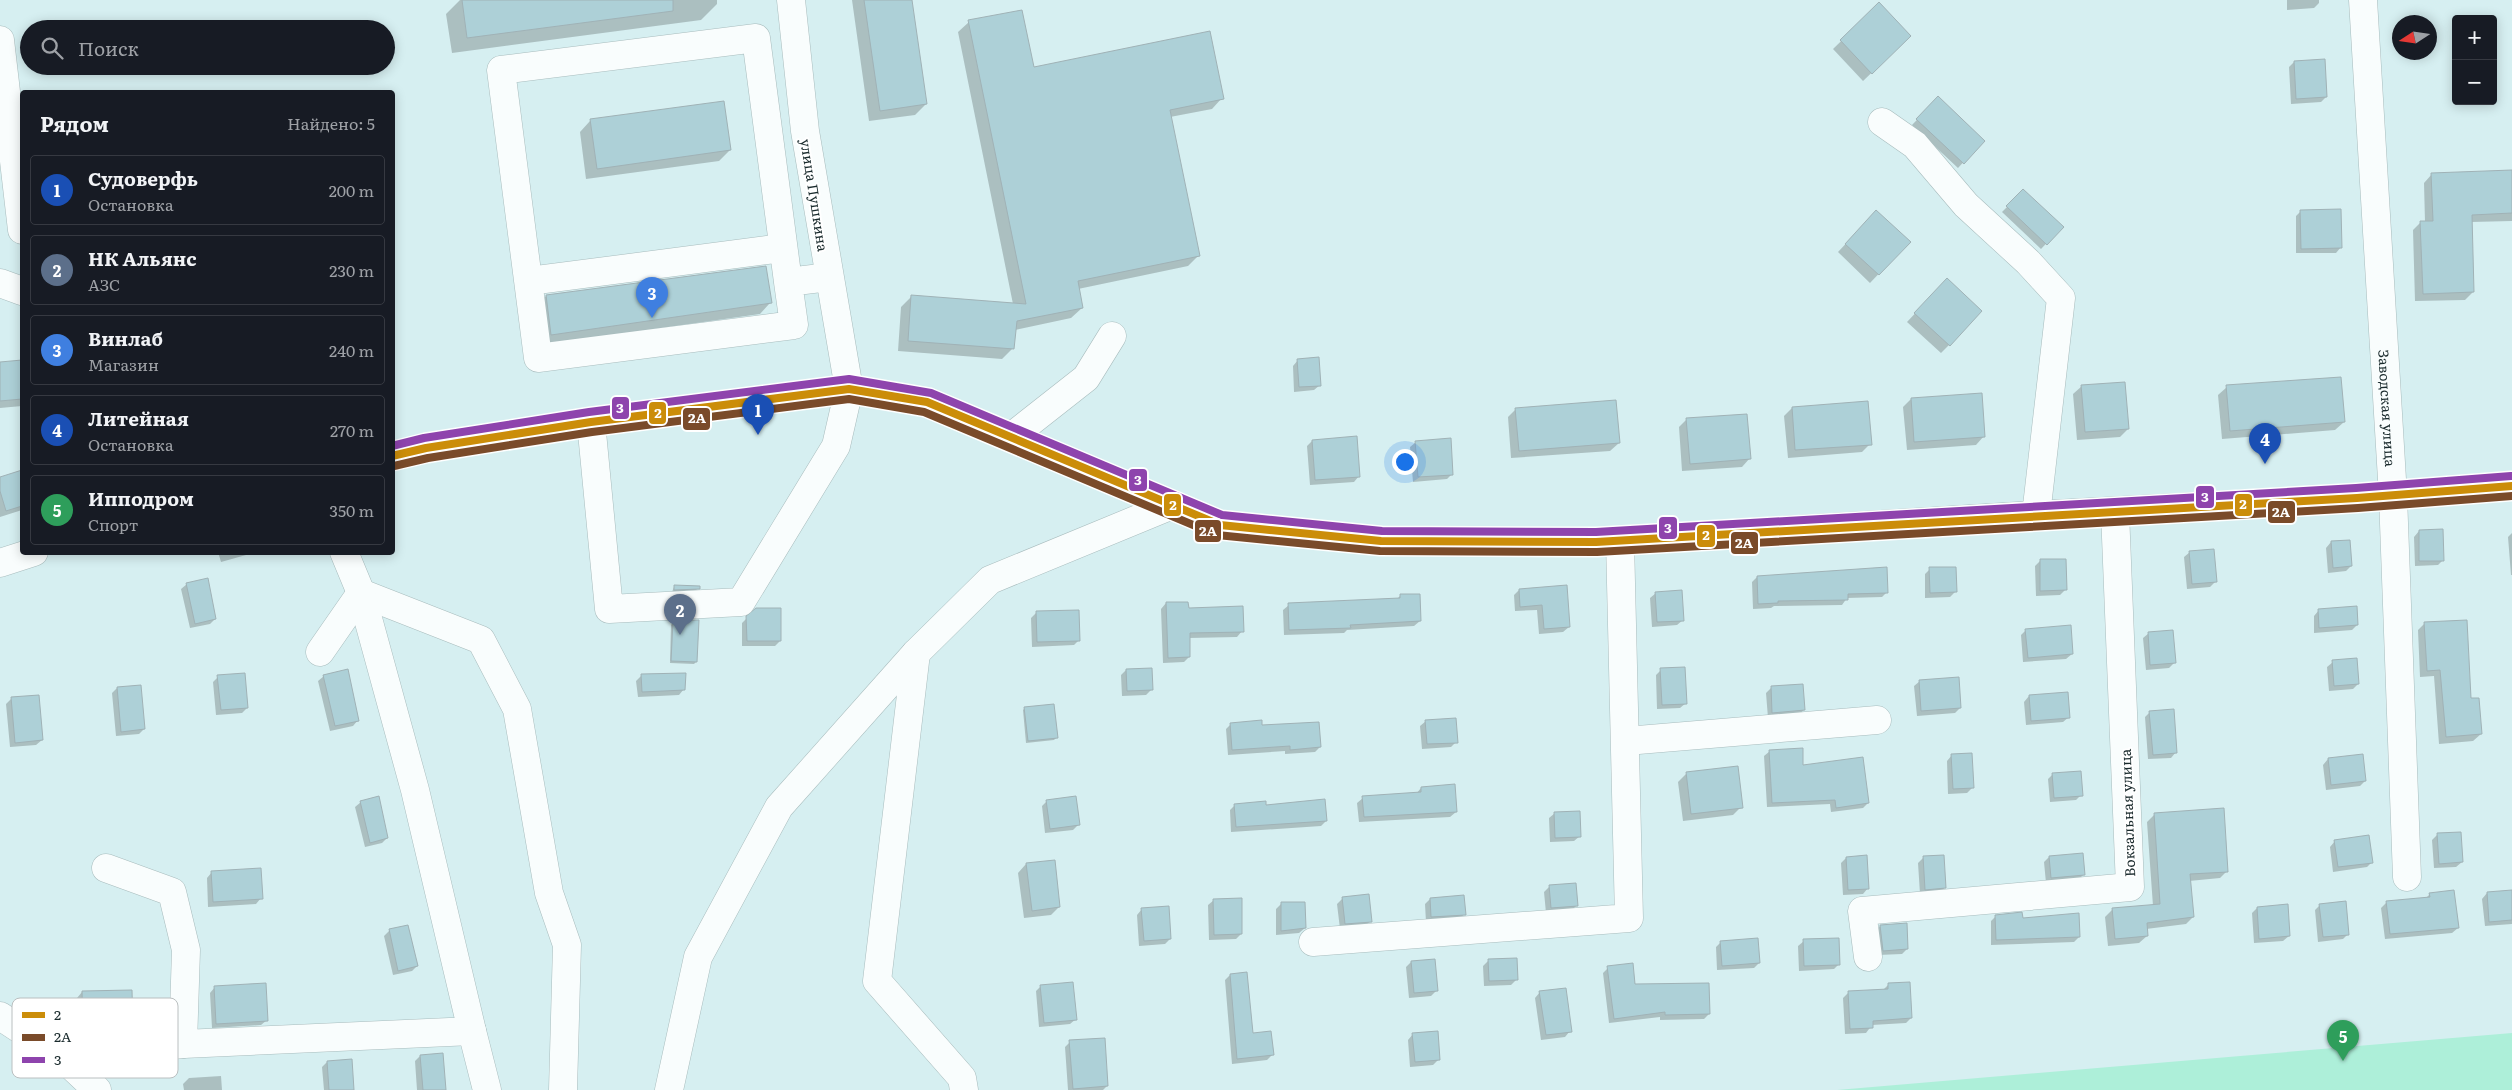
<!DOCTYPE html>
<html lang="ru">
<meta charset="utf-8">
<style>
:root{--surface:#171b24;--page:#20242c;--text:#f1f3f6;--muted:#9ea1a6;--line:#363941;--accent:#b45309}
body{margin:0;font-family:Literata,serif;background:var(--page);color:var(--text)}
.controls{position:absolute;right:15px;top:15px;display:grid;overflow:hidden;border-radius:5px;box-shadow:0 2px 12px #0003}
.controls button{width:45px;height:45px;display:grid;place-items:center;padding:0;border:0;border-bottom:1px solid var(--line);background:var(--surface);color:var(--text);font:25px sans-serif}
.compass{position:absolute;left:2392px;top:15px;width:45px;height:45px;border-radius:50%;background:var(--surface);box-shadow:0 2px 12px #0003;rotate:258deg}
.you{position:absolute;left:1404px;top:461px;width:18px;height:18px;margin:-12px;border:4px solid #fff;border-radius:50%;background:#1a73e8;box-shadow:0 0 0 8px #1a73e833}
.badge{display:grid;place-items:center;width:32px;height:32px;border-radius:50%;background:var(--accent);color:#fff;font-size:16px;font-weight:700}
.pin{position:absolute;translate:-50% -41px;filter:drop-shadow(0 1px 2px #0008)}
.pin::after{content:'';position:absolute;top:26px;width:18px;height:15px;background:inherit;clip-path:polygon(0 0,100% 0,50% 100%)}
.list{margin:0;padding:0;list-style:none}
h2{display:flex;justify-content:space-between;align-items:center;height:65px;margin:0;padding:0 20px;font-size:21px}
h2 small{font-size:16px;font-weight:400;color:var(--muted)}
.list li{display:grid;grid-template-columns:32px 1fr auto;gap:15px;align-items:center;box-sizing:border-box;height:70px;margin:0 10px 10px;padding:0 10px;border:1px solid var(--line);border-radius:5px}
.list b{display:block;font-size:19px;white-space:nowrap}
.list p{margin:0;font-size:16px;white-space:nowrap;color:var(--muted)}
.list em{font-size:16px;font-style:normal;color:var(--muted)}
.icon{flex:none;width:28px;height:28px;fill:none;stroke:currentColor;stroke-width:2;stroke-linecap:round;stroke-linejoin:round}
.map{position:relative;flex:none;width:2512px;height:1090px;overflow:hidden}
.search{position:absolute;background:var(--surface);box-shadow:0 2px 12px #0003;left:20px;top:20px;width:375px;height:55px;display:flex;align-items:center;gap:12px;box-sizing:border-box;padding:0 18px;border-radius:28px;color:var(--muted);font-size:19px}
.panel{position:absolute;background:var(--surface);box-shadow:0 2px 12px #0003;left:20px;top:90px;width:375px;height:465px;border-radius:5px}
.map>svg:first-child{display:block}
</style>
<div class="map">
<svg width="2512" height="1090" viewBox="0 0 2512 1090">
<rect width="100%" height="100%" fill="#d6eff1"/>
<!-- green -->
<path fill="#adefd9" d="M2512,1033v57h-675z"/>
<!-- shadow -->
<path fill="#0003" d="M460,0h257v4l-16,16 -249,33 -6,-39z
M852,0h59l15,104 -11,11 -46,6z
M2287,0h32v3l-5,5 -27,2z
M1879,4l31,32 -47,45 -30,-32z
M969,22l64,46 189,30 -10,11 -42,8 28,139 -10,10 -110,23 4,19 -11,10 -56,12 -2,18 -11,11 -104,-8 3,-44 11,-11 101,8 -55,-272z
M2294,62l32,35 -5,5 -30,2 -2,-37z
M1938,98l45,43 -25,27 -46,-43z
M590,121l140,29 -11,11 -133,18 -6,-47z
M2512,171v50l-41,1 2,70 -8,8 -50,1 -2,-71 8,-8h4l-1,-39 8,-9z
M2023,191l39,36 -21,22 -39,-37z
M2301,211l40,36 -5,6h-40v-37z
M1868,220l41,22 -39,41 -32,-31z
M1939,288l10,57 -8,8 -34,-31z
M546,296l224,7 -10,11 -220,31 -5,-38z
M1298,360l22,25 -6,5 -20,2 -1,-26z
M22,361v45l-22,2v-45z
M2082,386l46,43 -8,8 -43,3 -4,-46z
M2227,387l117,35 -9,8 -113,9 -4,-44z
M1911,399l73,37 -8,9 -69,5 -4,-43z
M1792,408l78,36 -8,8 -74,6 -4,-42z
M1516,409l103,34 -9,8 -99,7 -3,-41z
M1687,419l63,39 -8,9 -60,4 -3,-44z
M1312,441l47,35 -5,6 -44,3 -3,-39z
M1416,442l36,32 -5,5 -34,3 -3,-35z
M22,472v38l-22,7v-38z
M2419,531l24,29 -5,5 -23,1 -1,-29z
M2512,533v42h-1l-3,-38z
M2349,541l2,25 -5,5 -18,2 -2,-25 5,-6z
M218,552h39l-36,10z
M2190,552l25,30 -5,5 -23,2 -3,-32z
M2040,561l25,29 -5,5 -24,1 -1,-30z
M1930,569l25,23 -5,5 -25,1v-24z
M1757,577l130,15 -5,5 -35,1 -5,7 -68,1 -3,2 -18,1 -1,-27z
M187,584l28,35 -5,5 -20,4 -9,-39z
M1566,586l3,41 -6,5 -24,2 -2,-24 -22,1 -1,-16 5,-5z
M674,587l24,1 -2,2 -24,2z
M1656,593l27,27 -6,5 -25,2 -2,-29z
M1400,596l20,25 -6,5 -67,4 -3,3 -60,2 -1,-25 6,-5 108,-6z
M1166,603l22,6 54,22 -5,6 -48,1v19l-5,5 -21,1 -2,-54z
M756,609l24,32 -5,5h-33v-23z
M2319,610l38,15 -5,5 -38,3v-17z
M1036,613l43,27 -5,5 -42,2 -1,-29z
M673,622l23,40 -2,2 -24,-1 1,-38z
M2425,623l45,77 11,34 -8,7 -34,3 -5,-68 -14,1 -2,-47z
M2026,630l46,24 -6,5 -43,3 -2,-27z
M2149,633l25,30 -5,5 -23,2 -3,-32z
M2333,662l25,22 -5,5 -24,2 -2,-24z
M1126,670l25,20 -5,5 -24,1 -1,-21z
M1661,670l25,33 -6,5 -23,1 -1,-34z
M642,675l42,14 -5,6 -41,2 -2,-16z
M324,676l34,44 -5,6 -23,5 -12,-50z
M218,677l29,31 -5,5 -26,2 -3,-33z
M1920,681l40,27 -5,5 -38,3 -3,-30z
M117,688l27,41 -5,5 -23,2 -4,-43z
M1771,688l33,22 -6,5 -30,3 -2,-25z
M2029,696l40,21 -6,5 -37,3 -2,-23z
M11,699l31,41 -6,5 -26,2 -4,-43z
M1025,708l31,30 -2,2 -28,3 -3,-33z
M2150,712l26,40 -5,6 -23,1 -3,-42z
M1426,721l30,21 -5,5 -29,2 -2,-23z
M1231,724l30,3 59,20 -5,5 -30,2v-3l-57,4 -2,-26z
M1770,751l32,15 66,37 -5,5 -32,4 -1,-8 -63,3 -3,-51z
M1952,755l20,33 -5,5 -19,1 -1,-33z
M2328,759l37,22 -5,5 -34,4 -3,-25z
M1686,774l55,33 -8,8 -50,6 -5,-39z
M2053,774l28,21 -5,5 -26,2 -2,-23z
M1421,788l35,24 -6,5 -91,5 -2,-19 6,-5 53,-4z
M1047,801l31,24 -5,5 -28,3 -3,-27z
M361,802l26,36 -5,5 -17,4 -10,-40z
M1235,805l30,1 61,15 -5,5 -90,6 -1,-22z
M1555,813l25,23 -6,5 -24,1 -1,-24z
M2154,815l73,56 -7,7 -31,3 4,36 -7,7 -40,5 1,7 -8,7 -31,3 -3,-29 8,-8 40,-3 -6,-84z
M2437,835l25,27 -6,5 -22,1 -2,-28z
M2335,841l37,21 -5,5 -34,5 -3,-25z
M2049,857l34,18 -5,5 -32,3 -2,-21z
M1846,858l22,30 -5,6 -20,1 -2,-32z
M1923,858l22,29 -5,6 -20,1 -2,-31z
M1026,864l33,43 -8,8 -27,3 -6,-45z
M212,872l49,26 -5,6 -48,3 -1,-29z
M1549,887l27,19 -5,5 -25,2 -2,-21z
M2512,891v33l-27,2 -3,-27 5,-6z
M2430,894l28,34 -6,5 -67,6 -4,-31 5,-5 40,-5z
M1343,898l27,23 -5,6 -25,2 -3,-25z
M1430,899l34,15 -5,6 -33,2 -1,-18z
M1214,900l27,34 -5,5 -27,1 -1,-35z
M1281,904l24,24 -6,5 -23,2v-26z
M2320,905l28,29 -5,5 -25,3 -3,-32z
M2257,908l32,28 -6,5 -29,2 -2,-30z
M1142,909l28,30 -5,5 -26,2 -2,-31z
M1996,916l25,3 58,18 -5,5 -83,3v-24z
M408,926l9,40 -5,5 -19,4 -9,-39 5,-5z
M1880,926l27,23 -5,5 -24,1 -3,-23z
M1804,941l35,23 -5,5 -35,2 -1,-25z
M1721,942l38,21 -5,5 -37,2 -1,-23z
M1489,960l27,20 -5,5 -27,1 -1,-20z
M1411,962l25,29 -5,5 -22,2 -3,-31z
M1608,968l26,18 75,28 -5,5 -44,1v-3l-51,6 -6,-50z
M1230,975l22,59 20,21 -5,5 -35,4 -7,-84z
M1889,984l22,34 -5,5 -34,2 -6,8 -21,1 -2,-36 6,-6 34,-2z
M1041,986l35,33 -6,5 -31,3 -3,-36z
M215,987l52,33 -6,5 -49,3 -2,-35z
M82,992l50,33 -5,5 -49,2 -1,-34z
M1540,992l30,39 -5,6 -24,3 -6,-42z
M1413,1034l26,25 -6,6 -23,2 -2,-27z
M1070,1042l37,44 -4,4h-35l-3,-43z
M420,1056l25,34h-28l-2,-29z
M327,1062l26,28h-29l-2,-23z
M221,1076l1,14h-38l-1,-6 6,-6z"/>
<!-- building -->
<path fill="#add0d7" stroke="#a0b2b6" d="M462,0h211v11l-206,27z
M864,0h48l15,104 -47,7z
M1879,2l32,34 -39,38 -32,-34z
M1022,10l12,57 176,-36 14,68 -54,11 30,146 -122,25 5,27 -66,13 -3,28 -106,-8 3,-46 115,9 -58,-284z
M2325,59l2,38 -31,2 -2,-38z
M1938,96l47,45 -21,23 -48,-45z
M724,101l7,49 -134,19 -7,-50z
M2512,170v43l-40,2 2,77 -51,2 -3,-73h13l-2,-48z
M2023,189l41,38 -17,18 -41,-39z
M2341,209l1,39 -41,1 -1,-39z
M1876,210l35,32 -32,33 -34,-31z
M766,266l6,37 -221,32 -5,-40z
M1947,278l35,33 -32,35 -36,-33z
M1319,357l2,29 -22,1 -2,-28z
M22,360v39l-22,2v-39z
M2341,377l4,45 -115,9 -4,-46z
M2125,382l4,47 -44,3 -4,-47z
M1982,393l3,44 -71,5 -3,-44z
M1616,400l4,43 -101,8 -4,-43z
M1868,401l4,44 -77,5 -3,-43z
M1747,414l4,45 -61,5 -4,-46z
M1357,436l3,41 -45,3 -3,-40z
M1451,438l2,37 -35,2 -3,-36z
M22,470v36l-16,5 -6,-20v-14z
M2443,529l1,32h-25v-31z
M2350,540l2,26 -19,2 -2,-27z
M2214,549l3,33 -25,2 -3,-33z
M2040,559h26l1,31 -27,1z
M1887,567l1,26 -40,1v6l-70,1v2l-20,1 -1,-28z
M1929,567h27l1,25 -27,1z
M208,578l8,41 -21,5 -9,-41z
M674,585l26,1v3l-26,1z
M1567,585l3,42 -26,2 -2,-24 -22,2 -1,-18z
M1682,590l2,31 -27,1 -2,-30z
M1400,594h20l1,27 -71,4 1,3 -62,2 -1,-27 112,-5z
M1166,602h22l1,6 54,-2 1,26 -54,1v24l-22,1z
M2357,606l1,19 -39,3 -1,-19z
M756,608h25v33h-34l-1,-25z
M1079,610l1,31 -43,1 -1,-31z
M699,620l-2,42 -26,-1 2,-40z
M2467,620l4,78h8l3,36 -36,3 -6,-67 -13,1 -3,-49z
M2071,625l2,29 -45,4 -3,-29z
M2173,630l3,33 -26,2 -2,-33z
M2357,658l2,26 -25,2 -2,-26z
M1685,667l2,37 -25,1 -2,-37z
M1152,668l1,22 -26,1 -1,-22z
M348,669l11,52 -24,5 -12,-51z
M245,673l3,35 -27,2 -4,-35z
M686,673l-1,17 -43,2 -1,-18z
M1959,677l2,31 -40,3 -2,-31z
M1803,684l2,26 -33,3 -1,-27z
M141,685l4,44 -24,3 -4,-45z
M2068,692l2,26 -39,3 -2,-26z
M39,695l4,45 -28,3 -4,-46z
M1054,704l4,34 -30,3 -4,-34z
M2174,709l3,44 -24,2 -4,-44z
M1456,718l2,25 -31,1 -2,-24z
M1262,720v5l57,-3 2,25 -31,3v-4l-58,4 -2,-27z
M1803,748v17l60,-8 6,46 -33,5 -1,-8 -63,3 -3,-53z
M1972,753l2,35 -21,1 -2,-35z
M2363,754l3,27 -35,4 -3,-27z
M1738,766l5,42 -52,6 -5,-42z
M2081,771l2,25 -29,2 -2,-25z
M1455,784l2,28 -93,5 -2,-21 59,-4v-5z
M379,796l9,42 -18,5 -10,-42z
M1076,796l4,29 -30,4 -4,-29z
M1325,799l2,22 -91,6 -2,-23 32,-3v4z
M2224,808l4,64 -38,2 4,43 -47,6 1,13 -33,3 -3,-31 48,-4 -6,-91z
M1580,811l1,26 -26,1 -1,-26z
M2461,832l2,30 -24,2 -2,-31z
M2369,835l4,28 -35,4 -4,-27z
M2083,853l2,22 -34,3 -2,-22z
M1867,855l2,34 -21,1 -2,-33z
M1944,855l2,33 -21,2 -2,-34z
M1055,860l5,47 -28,4 -6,-48z
M261,868l2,31 -50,3 -2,-31z
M1576,883l2,23 -27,2 -2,-23z
M2454,890l5,38 -69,6 -4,-33 44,-4 -1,-4z
M2512,890v30l-23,2 -2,-30z
M1369,894l3,28 -27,2 -3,-27z
M1464,895l2,20 -35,2 -1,-19z
M1242,898v36l-28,1 -1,-36z
M2346,901l3,34 -26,2 -4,-33z
M1281,902h24l1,26 -25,3z
M2288,904l2,32 -31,3 -2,-32z
M1169,906l2,33 -27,2 -3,-33z
M2022,912l1,6 56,-5 1,24 -84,3 -1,-25z
M1907,923l1,26 -25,2 -3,-26z
M408,925l10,41 -20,5 -9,-42z
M1758,938l2,25 -38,3 -2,-25z
M1839,938l1,27 -36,1 -1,-27z
M1517,958l1,22 -29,1 -1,-22z
M1435,959l3,32 -24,2 -3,-32z
M1633,963l2,21 74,-1 1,31 -45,1v-3l-51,7 -7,-53z
M1247,972l6,61 18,-2 3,24 -37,4 -7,-85z
M1073,982l4,38 -33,3 -4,-38z
M1910,982l2,36 -39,3v7l-23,1 -2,-38 40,-2v-6z
M266,983l2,38 -52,3 -2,-38z
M1566,988l6,44 -26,3 -7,-44z
M132,990l1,36 -50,1 -1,-36z
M1438,1031l2,29 -25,2 -3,-29z
M1105,1038l3,48 -35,3 -4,-49z
M443,1053l3,37h-23l-3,-35z
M352,1059l2,31h-25l-2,-29z"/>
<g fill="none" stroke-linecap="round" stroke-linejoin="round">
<defs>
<g id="minor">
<path id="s1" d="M2363,0l30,496 14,381"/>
<path d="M0,40l22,190"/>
<path d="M1882,122l33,23 51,60 62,57 33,36 -25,217"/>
<path d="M529,281l254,-33"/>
<path d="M788,282l6,43 -256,33 -37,-288 255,-32 32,244 41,-5"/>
<path d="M0,283l22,8"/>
<path d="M591,422l18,187 132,-7 95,-156 13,-57 -44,-258 -14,-131"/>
<path d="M1011,437l75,-59 26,-42"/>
<path d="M392,456l34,-8 165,-26 258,-33 78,13 293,123 161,16 215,1 440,-27 321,-17 155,-12"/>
<path d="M0,563l34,-11"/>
<path d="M320,652l41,-59 120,47 36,69 32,184 18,52 -4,145"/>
<path d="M916,653l-39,328 85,97 2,12"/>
<path d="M1626,741l251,-21"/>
<path d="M106,868l66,24 14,58 -3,94"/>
<path d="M1313,942l316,-24 -9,-377"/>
<path d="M1868,957l-6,-46 268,-24 -15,-375"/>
<path d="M0,1016l61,40 122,-12 289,-13 -57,-241 -54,-197 -17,-41"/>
<path d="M472,1031l15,59"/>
<path d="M61,1056l36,34"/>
<path d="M669,1090l29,-133 81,-150 137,-154 74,-73 182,-75"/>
</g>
</defs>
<!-- minor casing -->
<use href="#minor" stroke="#a8bcbd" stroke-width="29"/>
<!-- minor -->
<use href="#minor" stroke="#f9fdfd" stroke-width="28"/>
<defs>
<path id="bus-1" d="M392,456l34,-8 165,-26 258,-33 78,13 293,123 161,16 215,1 761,-44 155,-12"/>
<path id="bus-2" d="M394,466l34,-8 164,-26 257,-33 75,13 293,123 163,16 217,1 761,-44 154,-12"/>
<path id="bus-3" d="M392,446l32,-8 165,-26 260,-33 82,14 291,122 160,16 214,1 760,-44 155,-12"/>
</defs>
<!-- bus-1 casing -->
<use href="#bus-1" stroke="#fff" stroke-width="11"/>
<!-- bus-2 casing -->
<use href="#bus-2" stroke="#fff" stroke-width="11"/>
<!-- bus-3 casing -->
<use href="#bus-3" stroke="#fff" stroke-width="11"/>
<!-- bus-1 -->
<use href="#bus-1" stroke="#cb8d09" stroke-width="8"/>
<!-- bus-2 -->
<use href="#bus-2" stroke="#7a4b2a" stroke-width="8"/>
<!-- bus-3 -->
<use href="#bus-3" stroke="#8e44ad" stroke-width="8"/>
</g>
<g text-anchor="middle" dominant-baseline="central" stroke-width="4" stroke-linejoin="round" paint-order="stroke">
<!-- street labels -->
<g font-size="14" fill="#1a2b2d" stroke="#fff">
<text transform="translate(815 195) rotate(81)">улица Пушкина</text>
<text stroke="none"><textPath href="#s1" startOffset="409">Заводская улица</textPath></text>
<text transform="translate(2127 813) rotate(-92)">Вокзальная улица</text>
</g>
</g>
<!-- legend -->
<rect x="12" y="998" width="166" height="80" rx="8" fill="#fff" stroke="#babfc0" stroke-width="1"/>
<rect x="22" y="1012" width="23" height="6" fill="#cb8d09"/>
<rect x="22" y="1034" width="23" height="7" fill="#7a4b2a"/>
<rect x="22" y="1057" width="23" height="6" fill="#8e44ad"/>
<g font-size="14" fill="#1a2b2d">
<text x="54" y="1020">2</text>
<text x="54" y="1042">2А</text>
<text x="54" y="1065">3</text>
</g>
<g stroke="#fff" stroke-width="2">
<rect x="611" y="396" width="19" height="24" rx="5" fill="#8e44ad"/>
<rect x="648" y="401" width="19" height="24" rx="5" fill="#cb8d09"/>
<rect x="682" y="407" width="29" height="24" rx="5" fill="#7a4b2a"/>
<rect x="1128" y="468" width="20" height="24" rx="5" fill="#8e44ad"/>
<rect x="2195" y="485" width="20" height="24" rx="5" fill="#8e44ad"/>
<rect x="2234" y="493" width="19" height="24" rx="5" fill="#cb8d09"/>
<rect x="1163" y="493" width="19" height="24" rx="5" fill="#cb8d09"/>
<rect x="2267" y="500" width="29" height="24" rx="5" fill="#7a4b2a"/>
<rect x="1658" y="516" width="20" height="24" rx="5" fill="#8e44ad"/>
<rect x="1194" y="519" width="28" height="24" rx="5" fill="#7a4b2a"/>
<rect x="1696" y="524" width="20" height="24" rx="5" fill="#cb8d09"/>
<rect x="1730" y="531" width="29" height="24" rx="5" fill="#7a4b2a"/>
</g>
<g font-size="14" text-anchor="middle" font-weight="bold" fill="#fff">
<text x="620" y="413">3</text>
<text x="658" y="418">2</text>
<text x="697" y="423">2А</text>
<text x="1138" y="485">3</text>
<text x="2205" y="502">3</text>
<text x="2243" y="509">2</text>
<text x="1173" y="510">2</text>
<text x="2281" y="517">2А</text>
<text x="1668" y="533">3</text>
<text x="1208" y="536">2А</text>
<text x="1706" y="540">2</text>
<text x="1744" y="548">2А</text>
</g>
</svg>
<div class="controls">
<button>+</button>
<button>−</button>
</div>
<svg class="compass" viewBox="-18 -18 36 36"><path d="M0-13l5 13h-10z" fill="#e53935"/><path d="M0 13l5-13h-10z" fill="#9ea1a6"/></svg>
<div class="you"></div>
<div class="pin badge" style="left:758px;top:435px;background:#1a4fb4">1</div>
<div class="pin badge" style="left:680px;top:635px;background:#5c6f8a">2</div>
<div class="pin badge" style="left:652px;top:318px;background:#3f7fe0">3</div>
<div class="pin badge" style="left:2265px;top:464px;background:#1a4fb4">4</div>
<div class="pin badge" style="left:2343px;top:1061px;background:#2e9e5b">5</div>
<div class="search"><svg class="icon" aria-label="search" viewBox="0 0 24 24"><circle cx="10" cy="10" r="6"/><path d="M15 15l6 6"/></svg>Поиск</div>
<section class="panel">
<h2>Рядом<small>Найдено: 5</small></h2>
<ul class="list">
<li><span class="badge" style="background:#1a4fb4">1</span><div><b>Судоверфь</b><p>Остановка</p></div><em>200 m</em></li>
<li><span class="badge" style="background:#5c6f8a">2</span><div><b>НК Альянс</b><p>АЗС</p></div><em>230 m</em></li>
<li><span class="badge" style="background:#3f7fe0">3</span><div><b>Винлаб</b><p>Магазин</p></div><em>240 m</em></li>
<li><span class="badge" style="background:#1a4fb4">4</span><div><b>Литейная</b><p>Остановка</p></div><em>270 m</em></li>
<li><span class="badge" style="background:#2e9e5b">5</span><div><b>Ипподром</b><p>Спорт</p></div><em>350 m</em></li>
</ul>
</section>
</div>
